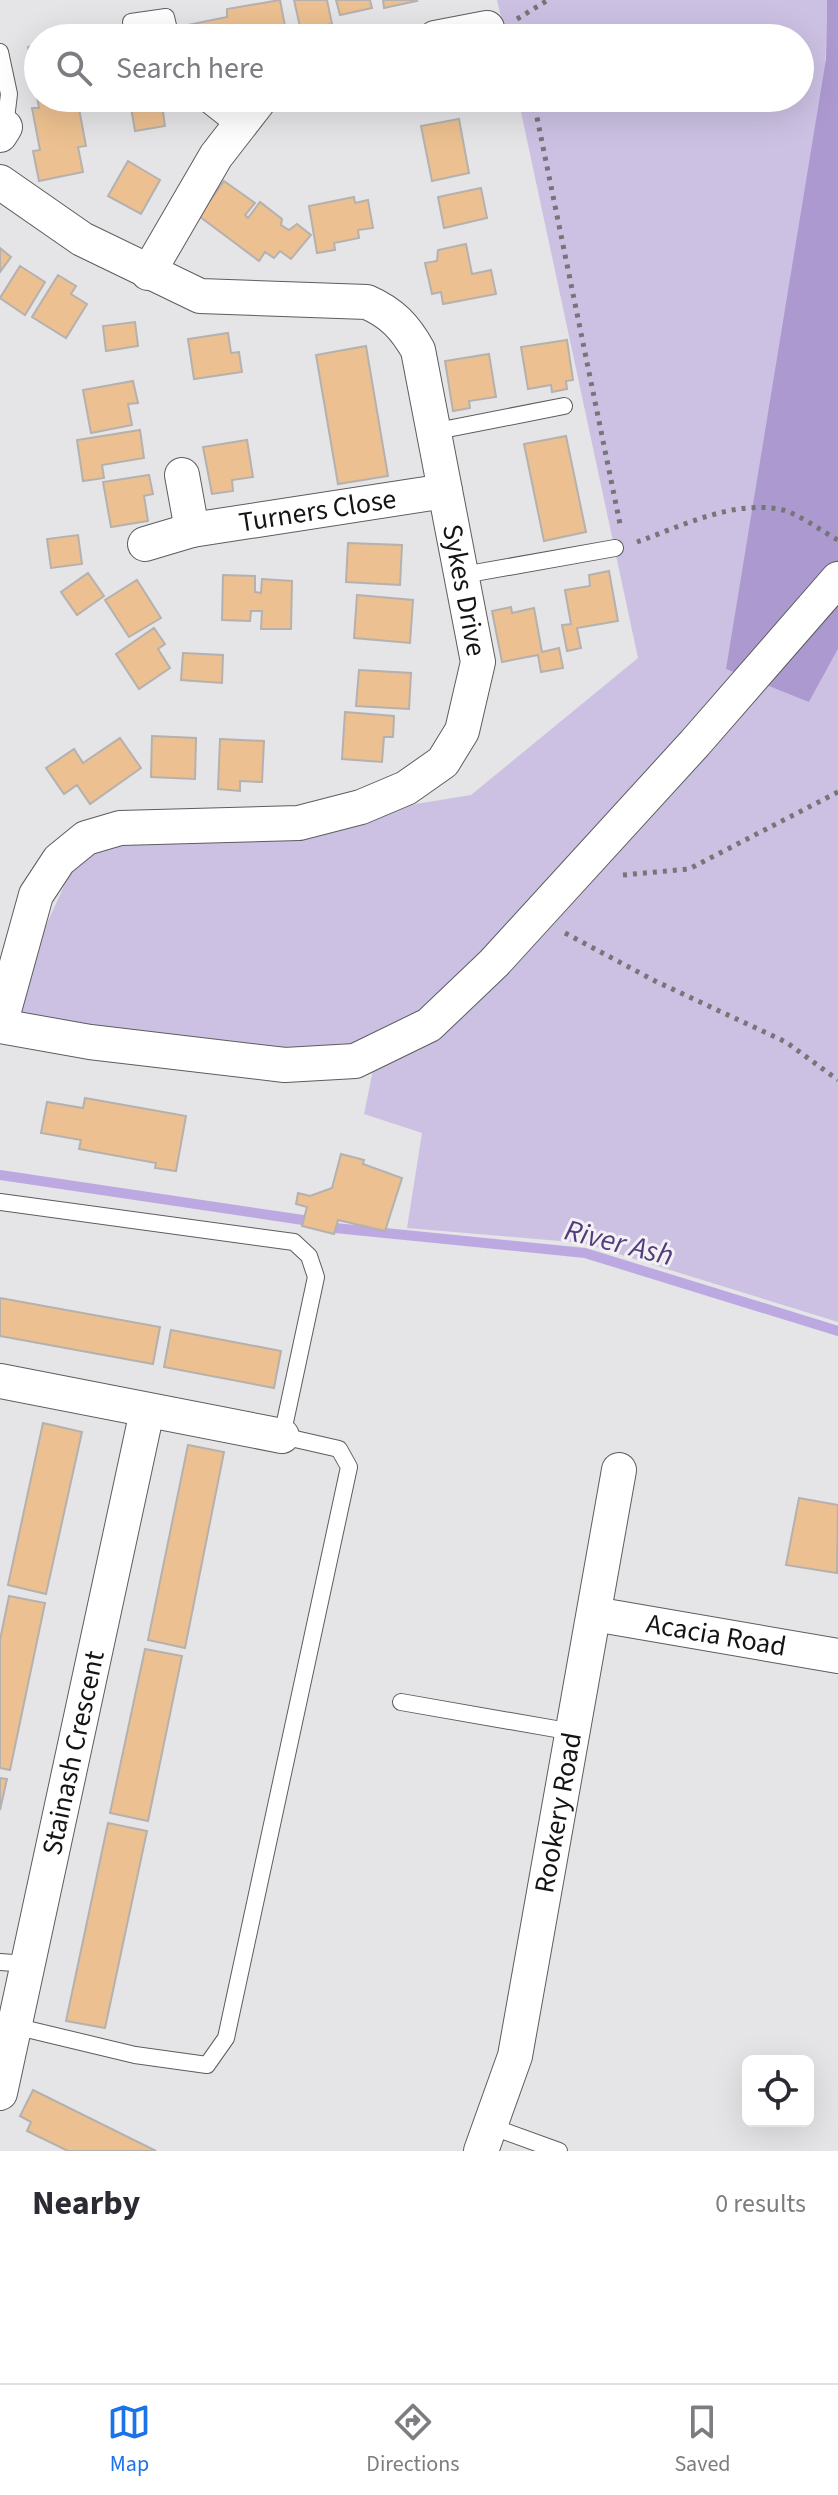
<!DOCTYPE html>
<style>
:root{--surface:#fff;--page:#f2f2f3;--text:#2b2b33;--muted:#7c7c81;--line:#e1e1e2;--accent:#1a73e8}
body{margin:0;font-family:"Source Sans 3",sans-serif;background:var(--page);color:var(--text)}
.controls{position:absolute;right:24px;bottom:24px;display:grid;overflow:hidden;border-radius:12px;box-shadow:0 8px 32px #0002}
.controls button{width:72px;height:72px;display:grid;place-items:center;padding:0;border:0;border-bottom:2px solid var(--line);background:var(--surface);color:var(--text);font:40px sans-serif}
.list{margin:0;padding:0;list-style:none}
h2{display:flex;justify-content:space-between;align-items:center;height:104px;margin:0;padding:0 32px;font-size:34px}
h2 small{font-size:26px;font-weight:400;color:var(--muted)}
.icon{flex:none;width:44px;height:44px;fill:none;stroke:currentColor;stroke-width:2;stroke-linecap:round;stroke-linejoin:round}
.map{position:relative;flex:none;width:838px;height:2151px;overflow:hidden}
.search{position:absolute;background:var(--surface);box-shadow:0 8px 32px #0002;left:24px;right:24px;top:24px;height:88px;display:flex;align-items:center;gap:20px;box-sizing:border-box;padding:0 28px;border-radius:44px;color:var(--muted);font-size:30px}
.sheet{height:232px;background:var(--surface)}
nav{display:flex;justify-content:space-around;align-items:center;box-sizing:border-box;height:112px;border-top:2px solid var(--line);background:var(--surface);font-size:22px;color:var(--muted)}
nav a{display:grid;justify-items:center;gap:4px}
nav .on{color:var(--accent)}
.map>svg:first-child{display:block}
</style>
<div class="map">
<svg width="838" height="2151" viewBox="0 0 838 2151">
<rect width="100%" height="100%" fill="#e5e4e7"/>
<!-- green -->
<path fill="#ccc1e3" d="M497,0h330l-18,702 29,-53v673l-255,-79 -176,-15 15,-95 -58,-19 15,-73 -124,20 -255,-35 86,-188 213,-15 172,-28 167,-137 -120,-560h282v-60h-294z"/>
<!-- forest -->
<path fill="#ac99d0" d="M827,0h11v649l-29,53 -83,-33 100,-610z"/>
<g fill="none" stroke-linecap="round" stroke-linejoin="round">
<!-- stream -->
<path stroke="#bca9e1" stroke-width="10" d="M0,1175l303,45
M335,1228l250,25 253,78"/>
</g>
<!-- building -->
<path fill="#ecc090" stroke="#b4b1af" stroke-width="2" d="M280,0l7,37 -112,1 -2,-10 54,-11v-8z
M294,0h33l5,24 -31,7z
M336,0h34l2,8 -32,7z
M383,0h33l1,1 -33,7z
M38,45v53h39l9,48 -8,1 5,25 -44,9 -6,-30 7,-1 -8,-42h7l-11,-61z
M161,98l4,28 -30,5 -5,-29z
M410,98h54l-53,10z
M459,119l10,54 -37,8 -11,-55z
M128,161l32,19 -19,34 -33,-18z
M224,181l31,22 -10,12 3,3 12,-16 22,17 -1,6 8,5 8,-6 14,11 -20,24 -11,-8 -6,7 -9,-6 -6,9 -60,-45z
M481,188l6,30 -43,10 -6,-31z
M354,197l1,6 13,-3 5,28 -15,2 1,8 -25,5 1,7 -18,3 -8,-47z
M466,244l6,30 19,-4 5,24 -53,10 -2,-12 -9,2 -7,-31 12,-2 1,-11z
M0,248l11,9 -11,15z
M20,266l25,16 -20,33 -25,-17z
M58,275l18,11 -5,8 16,10 -21,34 -34,-21z
M135,322l3,24 -32,5 -3,-25z
M228,333l3,20 8,-1 3,20 -48,7 -6,-40z
M567,340l6,40 -7,1 1,8 -15,3 -1,-7 -23,4 -7,-42z
M366,346l22,130 -50,8 -22,-129z
M489,354l7,43 -27,4 1,7 -17,3 -8,-50z
M133,381l5,22 -10,1 4,21 -41,8 -8,-43z
M140,430l4,28 -42,7 2,13 -21,3 -6,-41z
M566,436l20,96 -42,9 -20,-97z
M247,440l6,37 -21,3 1,11 -21,3 -9,-47z
M149,475l4,19 -9,2 4,25 -37,6 -8,-45z
M78,535l4,29 -31,4 -4,-29z
M348,543l54,2 -2,40 -54,-3z
M609,571l9,50 -41,7 4,20 -14,3 -5,-26 9,-1 -6,-34 25,-4 -1,-11z
M88,573l16,23 -27,19 -16,-23z
M223,575l32,1v16l6,1 1,-14 30,2 -1,48h-30l1,-18h-11l-1,10 -28,-1z
M137,580l24,38 -32,19 -24,-37z
M357,595l56,5 -3,43 -56,-5z
M511,607l1,6 22,-5 8,44 17,-4 4,20 -22,4 -3,-17 -36,7 -10,-51z
M154,628l11,16 -7,5 12,19 -31,21 -23,-35z
M183,653l40,2 -1,28 -41,-3z
M359,670l52,3 -2,36 -53,-3z
M345,712l49,4 -1,21h-9l-2,25 -40,-3z
M152,736l44,2 -1,41 -44,-2z
M120,738l21,30 -51,36 -13,-19 -13,9 -18,-26 28,-19 9,14z
M220,739l44,2 -2,41 -22,-1v10l-22,-2z
M85,1098l101,18 -10,55 -21,-3 1,-5 -77,-14 2,-9 -40,-7 6,-31 36,6z
M341,1154l23,6 -1,4 39,14 -17,53 -47,-11 -4,14 -32,-8 5,-19 -11,-3 2,-11 12,3 22,-8z
M0,1298l160,29 -7,37 -153,-28z
M171,1330l110,21 -7,37 -110,-21z
M43,1423l39,9 -36,162 -38,-9z
M188,1445l36,7 -39,196 -37,-8z
M799,1498l39,7 -1,68 -51,-8z
M9,1596l36,7 -35,167 -10,-2v-128z
M145,1649l37,7 -34,165 -38,-8z
M0,1778l7,1 -7,31z
M108,1823l39,8 -42,197 -39,-7z
M33,2090l123,61h-88l-41,-20 4,-9 -11,-6z"/>
<g fill="none" stroke-linecap="round" stroke-linejoin="round">
<defs>
<path id="service" d="M131,22l35,-5 5,21
M0,52l9,42 -4,33
M199,98l38,30
M432,432l132,-26
M463,575l152,-27
M0,1202l294,40 15,14 7,21 -34,159 57,13 10,18 -123,571 -19,27 -72,-10 -121,-29
M401,1702l172,30
M0,1962l27,2
M490,2126l69,25"/>
<g id="minor">
<path d="M435,38l52,-10"/>
<path d="M0,135l5,-8"/>
<path id="s1" d="M0,182l82,57 118,57 167,6c25,11 38,25 51,48l60,312 -16,69 -19,31 -37,26 -45,19 -62,16 -179,5 -34,10 -27,22 -23,35 -36,130"/>
<path d="M148,273l68,-117 45,-58"/>
<path d="M182,475l10,55"/>
<path id="s2" d="M145,544l47,-14 253,-39"/>
<path d="M0,1026l90,16 195,23 70,-4 74,-36 65,-62 201,-220 143,-164"/>
<path d="M0,1381l282,55"/>
<path id="s3" d="M594,1614l244,42"/>
<path id="s4" d="M0,2093l147,-682"/>
<path id="s5" d="M481,2151l34,-95 104,-586"/>
</g>
</defs>
<!-- service casing -->
<use href="#service" stroke="#5d5c5f" stroke-width="18"/>
<!-- minor casing -->
<use href="#minor" stroke="#5d5c5f" stroke-width="36"/>
<!-- path -->
<path stroke="#767577" stroke-width="5" stroke-dasharray="4 6" stroke-linecap="butt" d="M517,19l31,-19
M533,98l87,426
M637,542c45,-16 97,-43 146,-32 18,5 38,21 55,30
M623,875l66,-6 149,-77
M565,933l90,48 131,61 52,38"/>
<!-- service -->
<use href="#service" stroke="#fff" stroke-width="16"/>
<!-- minor -->
<use href="#minor" stroke="#fff" stroke-width="34"/>
</g>
<g text-anchor="middle" dominant-baseline="central" stroke-width="6" stroke-linejoin="round" paint-order="stroke">
<!-- street labels -->
<g font-size="28" fill="#141415" stroke="#f2f1f4">
<text stroke="none"><textPath href="#s2" startOffset="176">Turners Close</textPath></text>
<text stroke="none"><textPath href="#s1" startOffset="714">Sykes Drive</textPath></text>
<text stroke="none"><textPath href="#s3" startOffset="124">Acacia Road</textPath></text>
<text stroke="none"><textPath href="#s4" startOffset="348">Stainash Crescent</textPath></text>
<text stroke="none"><textPath href="#s5" startOffset="348">Rookery Road</textPath></text>
</g>
<!-- water labels -->
<g font-size="30" font-style="italic" fill="#553a7e" stroke="#f2f1f4">
<text transform="translate(619 1243) rotate(14)">River Ash</text>
</g>
</g>
</svg>
<div class="controls">
<button><svg class="icon" aria-label="locate" viewBox="0 0 24 24"><circle cx="12" cy="12" r="6"/><path d="M12 2v4M12 18v4M2 12h4M18 12h4"/></svg></button>
</div>
<div class="search"><svg class="icon" aria-label="search" viewBox="0 0 24 24"><circle cx="10" cy="10" r="6"/><path d="M15 15l6 6"/></svg>Search here</div>
</div>
<section class="sheet">
<h2>Nearby<small>0 results</small></h2>
<ul class="list">
</ul>
</section>
<nav>
<a class="on"><svg class="icon" aria-label="map" viewBox="0 0 24 24"><path d="M3 6l6-2 6 2 6-2v14l-6 2-6-2-6 2zM9 4v14M15 6v14"/></svg>Map</a>
<a><svg class="icon" aria-label="directions" viewBox="0 0 24 24"><path d="M12 3l9 9-9 9-9-9zM9 14v-3h6M13 9l2 2-2 2"/></svg>Directions</a>
<a><svg class="icon" aria-label="saved" viewBox="0 0 24 24"><path d="M7 4h10v16l-5-4-5 4z"/></svg>Saved</a>
</nav>
